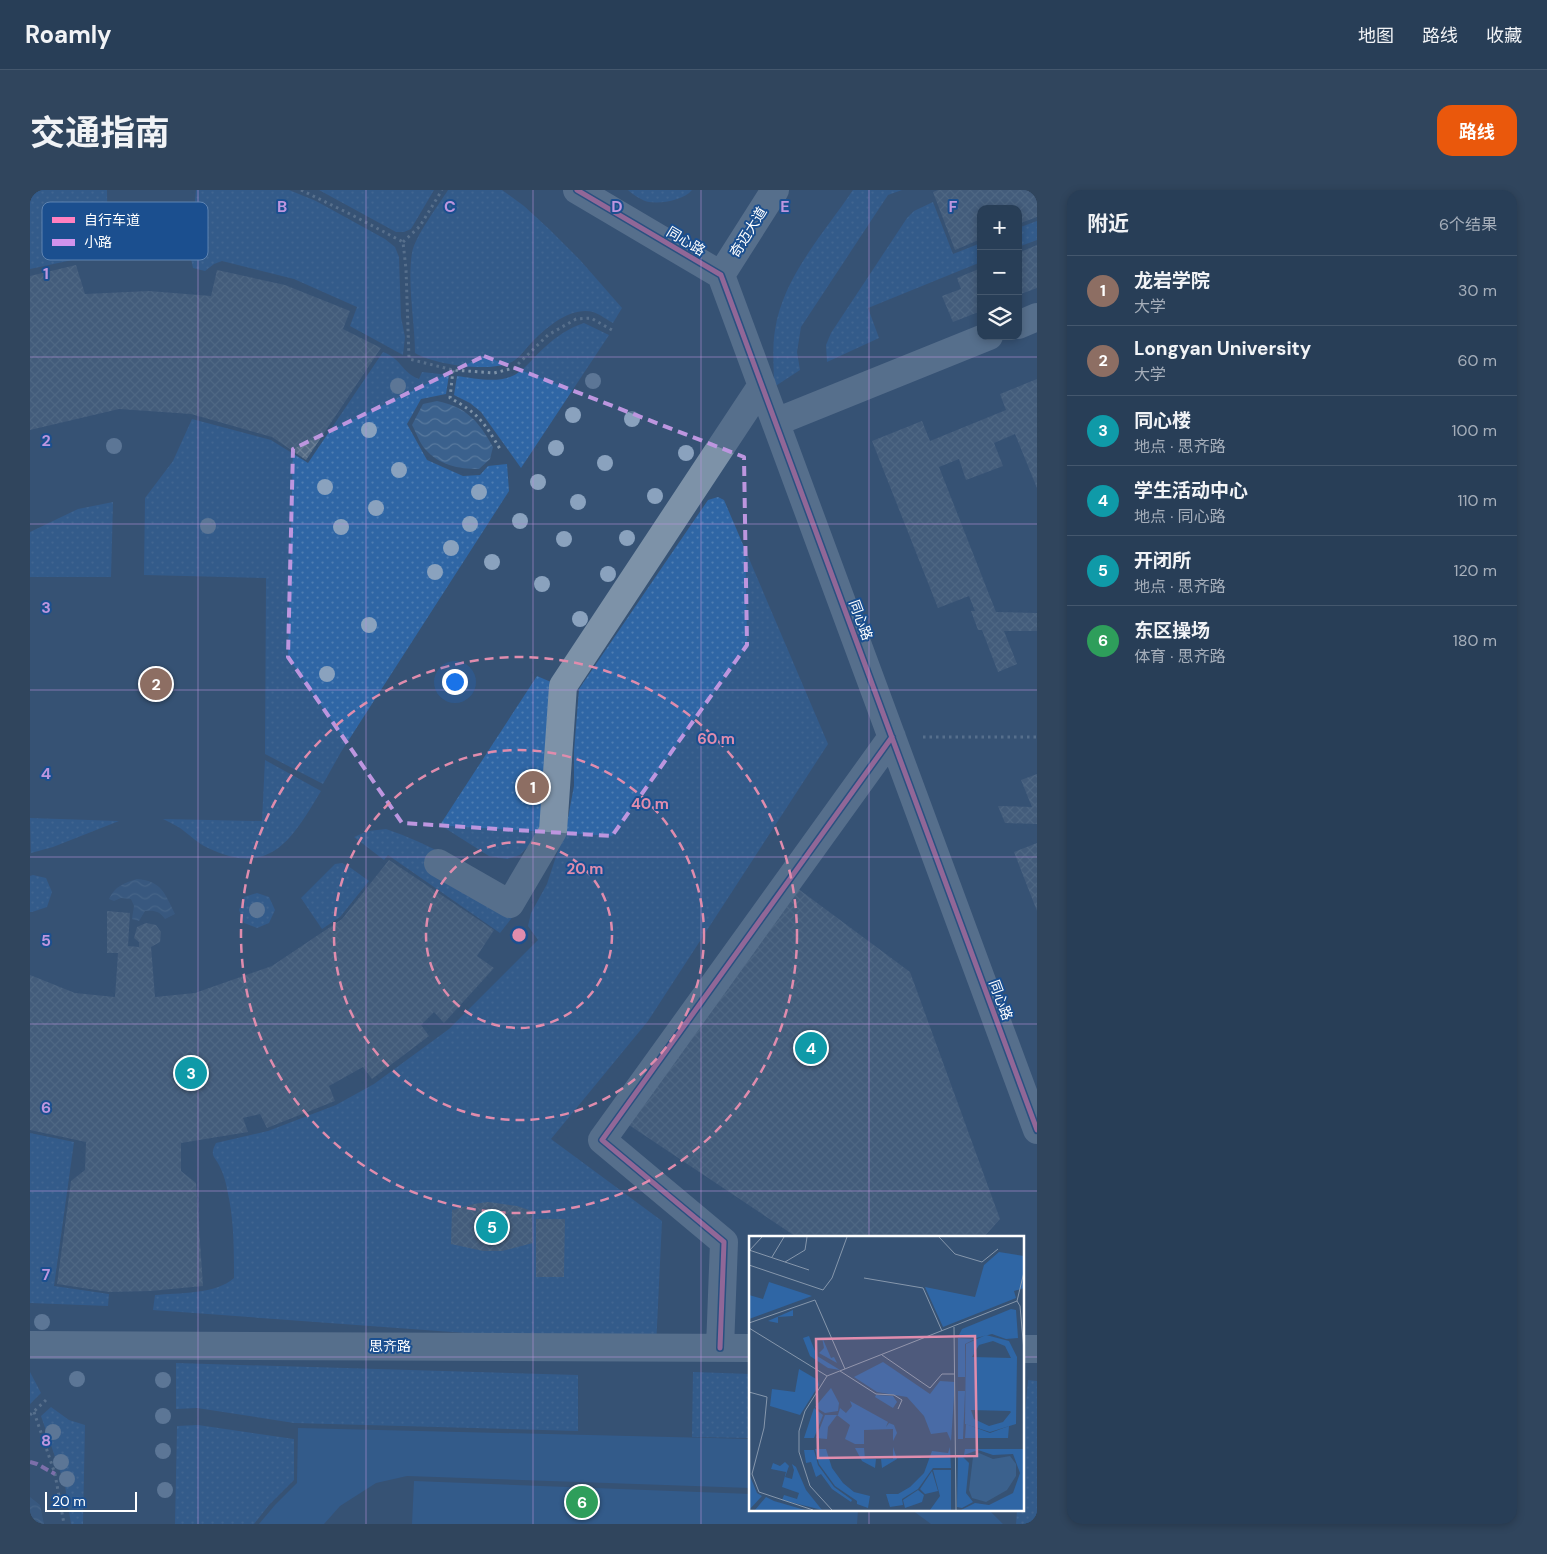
<!DOCTYPE html>
<html lang="zh">
<meta charset="utf-8">
<style>
:root{--surface:#283e57;--page:#30455d;--text:#f1f3f6;--muted:#a5aeba;--line:#44576d;--accent:#ea580c}
body{margin:0;font-family:"DM Sans","Noto Sans SC",sans-serif;background:var(--page);color:var(--text)}
.controls{position:absolute;right:15px;top:15px;display:grid;overflow:hidden;border-radius:10px;box-shadow:0 2px 8px #0003}
.controls button{width:45px;height:45px;display:grid;place-items:center;padding:0;border:0;border-bottom:1px solid var(--line);background:var(--surface);color:var(--text);font:25px sans-serif}
.scale{position:absolute;left:15px;bottom:12px;width:92px;box-sizing:border-box;padding-left:5px;border:2px solid #fff;border-top:0;font-size:14px;line-height:18px;white-space:nowrap;color:#fff;-webkit-text-stroke:4px #1b4f8f;paint-order:stroke}
.you{position:absolute;left:424px;top:491px;width:18px;height:18px;margin:-12px;border:4px solid #fff;border-radius:50%;background:#1a73e8;box-shadow:0 0 0 8px #1a73e833}
.badge{display:grid;place-items:center;width:32px;height:32px;border-radius:50%;background:var(--accent);color:#fff;font-size:16px;font-weight:700}
.pin{position:absolute;translate:-50% -50%;border:2px solid #fff;box-shadow:0 1px 5px #0006}
.list{margin:0;padding:0;list-style:none}
h2{display:flex;justify-content:space-between;align-items:center;height:65px;margin:0;padding:0 20px;font-size:21px}
h2 small{font-size:16px;font-weight:400;color:var(--muted)}
.list li{display:grid;grid-template-columns:32px 1fr auto;gap:15px;align-items:center;box-sizing:border-box;height:70px;padding:0 20px;border-top:1px solid var(--line)}
.list b{display:block;font-size:19px;white-space:nowrap}
.list p{margin:0;font-size:16px;white-space:nowrap;color:var(--muted)}
.list em{font-size:16px;font-style:normal;color:var(--muted)}
.icon{flex:none;width:28px;height:28px;fill:none;stroke:currentColor;stroke-width:2;stroke-linecap:round;stroke-linejoin:round}
.map{position:relative;flex:none;width:1007px;height:1334px;overflow:hidden;border-radius:15px}
header{display:flex;align-items:center;gap:30px;box-sizing:border-box;height:70px;padding:0 25px;background:var(--surface);border-bottom:1px solid var(--line)}
header strong{font-size:24px}
nav{display:flex;gap:28px;margin-inline-start:auto;font-size:18px}
.intro{display:flex;align-items:center;justify-content:space-between;box-sizing:border-box;height:120px;padding:0 30px}
h1{margin:0;font-size:35px}
.button{padding:12px 22px;border-radius:15px;background:var(--accent);color:#fff;font-size:18px;font-weight:700}
main{display:flex;gap:30px;padding:0 30px}
aside{flex:1;background:var(--surface);border-radius:15px;box-shadow:0 2px 8px #0003}
.map>svg:first-child{display:block}
</style>
<header>
<strong>Roamly</strong>
<nav><a>地图</a><a>路线</a><a>收藏</a></nav>
</header>
<div class="intro"><h1>交通指南</h1><a class="button">路线</a></div>
<main>
<div class="map">
<svg width="1007" height="1334" viewBox="0 0 1007 1334">
<defs>
<pattern id="green-dots" width="8" height="8" patternUnits="userSpaceOnUse" patternTransform="scale(1.25)"><rect width="8" height="8" fill="#2f66a5"/><path d="M2 2h.1M6 6h.1" fill="none" stroke="#4e7db2" stroke-width="1.8" stroke-linecap="round"/></pattern>
<pattern id="water-waves" width="16" height="10" patternUnits="userSpaceOnUse" patternTransform="scale(1.25)"><rect width="16" height="10" fill="#3b618d"/><path d="M0 5q4-4 8 0t8 0" fill="none" stroke="#58799e"/></pattern>
<pattern id="building-cross-hatch" width="8" height="8" patternUnits="userSpaceOnUse" patternTransform="scale(1.25)"><rect width="8" height="8" fill="#526984"/><path d="M0 0l8 8M0 8l8-8" fill="none" stroke="#6c8096"/></pattern>
</defs>
<rect width="100%" height="100%" fill="#365274"/>
<!-- green -->
<path fill="url(#green-dots)" d="M0,0h77l1,68 -31,1 -47,10z
M166,0h93l27,11 69,38 10,8 4,10 2,60 4,20 -2,18 -53,-29 7,-19 -63,-28 -72,-18 -8,3 -9,7 -12,-3 -3,-14z
M289,0h115l-23,39 -7,3h-8z
M418,0h54l22,16 25,23 31,31 42,48 -9,15c-6,-3 -13,-9 -20,-11 -21,-5 -42,12 -57,26 -7,6 -13,16 -21,22 -20,14 -80,5 -100,-7 0,-31 -8,-69 -3,-100 3,-17 26,-47 36,-63z
M598,0h64c-8,10 -30,14 -43,12 -6,-1 -16,-7 -21,-12z
M823,0h49l-14,5 -87,132 -4,25 3,18 -26,17c0,-18 -2,-39 1,-57 8,-53 49,-97 78,-140z
M903,12l20,52 28,-11v19l-113,46 11,30 -52,24 -1,-17 5,-12 76,-115 7,-7z
M1007,31v19l-19,7v-19z
M554,133l25,12 -88,133 -40,-56 -11,-9 -16,-8 3,-19c16,2 37,7 53,1 14,-5 24,-21 35,-30 12,-11 24,-19 39,-24z
M353,162c18,6 19,21 36,27l3,-7 27,3 -3,19 -25,5 -14,25 20,36 36,16 17,-1 8,-9 19,-2 2,27 -168,261 -18,32 -58,-30 1,-176 -122,-3 1,-77 28,-37 19,-42 79,21 37,23z
M688,307l6,3 104,244 -180,277 -97,118 111,82 -6,126 -503,-37 2,-15c23,-2 62,-1 79,-17 0,-30 0,-60 -7,-89 -1,-7 -4,-16 -7,-22 -5,-11 -11,-11 -4,-24l52,-12 68,-26 38,-21 75,-55 89,-89 -10,-14 3,-13 16,-29 20,-61 7,-37v-35l5,-62 129,-189z
M83,312l-2,75h-81v-45l48,-23z
M507,486l21,9 -16,143 -11,15 -11,12 -13,4 -18,-3 -49,-31z
M235,570l56,31c-29,48 -50,87 -113,57 -11,-5 -18,-13 -28,-20 -5,-3 -11,-6 -17,-9l99,2z
M0,628l89,3 -66,26 -22,6z
M356,639c50,17 94,45 139,72l-25,32 -112,-78 -4,5 -30,-23 14,-6z
M312,673l6,3 21,15 -29,36 -18,12 -21,-31 34,-34z
M3,685l13,3 6,14 -5,15 -15,5h-2v-36z
M227,703l12,4 6,13 -6,13 -12,5 -13,-5 -5,-13 5,-13z
M0,943l44,9 -20,144 55,8 -1,12 -78,-3z
M146,1173l402,12v56l-284,-8 -97,-15 -21,1z
M0,1182l11,21 -11,11z
M663,1182l58,2v64l-59,-1z
M998,1190l9,1v143h-21l1,-14h6v-74z
M21,1217l18,13 16,5 -2,99h-12l-6,-38 -24,-70z
M168,1235l96,14v41l-25,25 -15,19h-79l2,-98z"/>
<!-- pitch -->
<path fill="#2f66a5" d="M268,1238l453,11v49l-344,-12 -31,7 -36,23 -16,18h-65l16,-19 22,-22z
M384,1291l337,13v16h107l-1,14h-445z
M882,1320h77l14,14h-72z"/>
<!-- water -->
<path fill="url(#water-waves)" d="M407,211c30,6 42,21 56,46l-3,12 -11,10c-21,0 -40,-4 -54,-20 -6,-7 -9,-17 -13,-24l11,-21z
M107,689c25,2 28,15 38,35l-10,5c-6,-8 -10,-9 -20,-8l-6,10 -7,-2 2,-13 -3,-7 -10,-1 -7,3 -5,-2c6,-13 15,-16 28,-20z
M0,1307l10,8 4,19h-14z"/>
<!-- building -->
<path fill="url(#building-cross-hatch)" d="M908,0h99v27l-19,7v-15h-37v30l-26,11 -22,-58z
M1007,55v43l-19,7v-42z
M46,75l9,29 64,-3 62,5 6,-26 68,15 65,26 -7,18 38,19 -75,112 -34,-23 -81,-23 -72,-5 -89,21v-154z
M951,78v43l-28,11 -11,-26 19,-7 -4,-11z
M1007,189v109l-22,-54 -21,9 9,23 -37,14 -7,-21 -20,8 57,145 41,1v18h-33l13,33 -19,8 -16,-42h-4l-7,-19h4l-6,-15 -31,12 -66,-167 50,-20 8,20 76,-31 -6,-16z
M1007,584v50l-32,-1 -7,-17 34,1 -11,-27z
M1007,653v68l-23,-59z
M359,670l105,70 -17,26 17,12 -50,55 -10,-11 -13,13 8,11 -57,43 -9,-12 -34,19 6,15 -68,27 -7,-14 -17,4 5,14 -67,11v28l15,12 7,103 -52,5 -42,1 -52,-8 14,-103 14,-11 1,-28 -56,-12v-155l45,18 40,4 3,-44h-11v-42l23,2 -2,33 11,1v-5l-5,-4 3,-11 9,-4 10,2 5,7 -1,10 -9,5 4,50 40,-4 77,-27 70,-47z
M767,698l113,84 90,247 -17,19h-185l-169,-113z
M458,1012l29,4 15,5 1,32 -31,8h-19l-32,-7 1,-34 22,-6z
M506,1029h29l-1,58h-28z"/>
<g fill="none" stroke-linecap="round" stroke-linejoin="round">
<!-- path -->
<path stroke="#7d92a8" stroke-width="3" stroke-dasharray="2.5 4" stroke-linecap="butt" d="M271,0l51,25 51,27 3,27 3,90 44,11 41,3 20,-5 34,-33 28,-16 15,-1 21,12
M373,52l17,-16 22,-36
M423,180l-3,28c28,15 34,24 50,51
M893,547h114
M4,1222l21,62 9,50
M0,1225l16,-15"/>
<!-- minor -->
<path stroke="#7d92a8" stroke-width="28" d="M547,0l144,85 316,855
M691,85l54,-85
M988,135l19,-8
M746,232l213,-86
M408,673l72,41 43,-73 10,-145 199,-301
M0,1155l721,3
M690,1158l4,-106 -122,-102 290,-403
M993,1159h14"/>
<!-- quiet -->
<path stroke="#d193ec" stroke-width="4" stroke-dasharray="8 4" stroke-linecap="butt" d="M0,1272l7,2 18,10"/>
<defs>
<path id="cycleway" d="M547,0l144,85 316,855
M690,1158l4,-106 -122,-102 290,-403"/>
</defs>
<!-- cycleway casing -->
<use href="#cycleway" stroke="#1b4f8f" stroke-width="8"/>
<!-- cycleway -->
<use href="#cycleway" stroke="#ff80c0" stroke-width="5"/>
</g>
<!-- trees -->
<g fill="#8aa2be">
<circle cx="563" cy="191" r="8"/>
<circle cx="368" cy="196" r="8"/>
<circle cx="543" cy="225" r="8"/>
<circle cx="602" cy="229" r="8"/>
<circle cx="339" cy="240" r="8"/>
<circle cx="84" cy="256" r="8"/>
<circle cx="526" cy="258" r="8"/>
<circle cx="656" cy="263" r="8"/>
<circle cx="575" cy="273" r="8"/>
<circle cx="369" cy="280" r="8"/>
<circle cx="508" cy="292" r="8"/>
<circle cx="295" cy="297" r="8"/>
<circle cx="449" cy="302" r="8"/>
<circle cx="625" cy="306" r="8"/>
<circle cx="548" cy="312" r="8"/>
<circle cx="346" cy="318" r="8"/>
<circle cx="490" cy="331" r="8"/>
<circle cx="440" cy="334" r="8"/>
<circle cx="178" cy="336" r="8"/>
<circle cx="311" cy="337" r="8"/>
<circle cx="597" cy="348" r="8"/>
<circle cx="534" cy="349" r="8"/>
<circle cx="421" cy="358" r="8"/>
<circle cx="462" cy="372" r="8"/>
<circle cx="405" cy="382" r="8"/>
<circle cx="578" cy="384" r="8"/>
<circle cx="512" cy="394" r="8"/>
<circle cx="550" cy="429" r="8"/>
<circle cx="339" cy="435" r="8"/>
<circle cx="297" cy="484" r="8"/>
<circle cx="227" cy="720" r="8"/>
<circle cx="12" cy="1132" r="8"/>
<circle cx="47" cy="1189" r="8"/>
<circle cx="133" cy="1190" r="8"/>
<circle cx="133" cy="1226" r="8"/>
<circle cx="23" cy="1242" r="8"/>
<circle cx="133" cy="1261" r="8"/>
<circle cx="31" cy="1272" r="8"/>
<circle cx="37" cy="1289" r="8"/>
<circle cx="135" cy="1300" r="8"/>
</g>
<!-- marked area -->
<path d="M0 0H1007V1334H0ZM454,166l260,101 3,188 -135,191 -210,-13 -114,-166 5,-208z" fill="#365274" fill-opacity=".55" fill-rule="evenodd"/>
<path fill="none" stroke="#bd96df" stroke-width="4" stroke-dasharray="10 6" stroke-linejoin="round" d="M454,166l260,101 3,188 -135,191 -210,-13 -114,-166 5,-208z"/>
<!-- grid -->
<path fill="none" stroke="#bd96df" stroke-width="1" stroke-opacity="0.55" d="M168,0v1334M336,0v1334M503,0v1334M671,0v1334M839,0v1048M0,167h1007M0,334h1007M0,500h1007M0,667h1007M0,834h1007M0,1001h1007M0,1167h721M993,1167h14M839,1320v14"/>
<!-- distance rings -->
<g fill="none" stroke="#e08cad" stroke-width="2.5" stroke-dasharray="9 6">
<circle cx="489" cy="745" r="93"/>
<circle cx="489" cy="745" r="185"/>
<circle cx="489" cy="745" r="278"/>
</g>
<g text-anchor="middle" dominant-baseline="central" stroke-width="4" stroke-linejoin="round" paint-order="stroke">
<!-- street labels -->
<g font-size="14" fill="#fff" stroke="#1b4f8f">
<text transform="translate(718 42) rotate(-58)">奇迈大道</text>
<text transform="translate(656 51) rotate(31)">同心路</text>
<text transform="translate(831 430) rotate(70)">同心路</text>
<text transform="translate(971 810) rotate(70)">同心路</text>
<text x="360" y="1156">思齐路</text>
</g>
</g>
<!-- overview -->
<g transform="translate(719 1046)">
<rect width="275" height="275" fill="#365274"/>
<path d="M250,16l25,4v32l-10,3 2,7 -73,29 -18,-40 50,10 9,-32zM20,46l43,14 -63,23v-24l14,4zM262,73l5,1 2,28 -12,1 -14,-5 -16,4 -18,-1 4,-8zM44,74v6l-15,1v6l-10,-2zM60,100l8,20 23,14 -12,-2 -18,-12 -7,-18zM73,101l9,21 3,-1 3,6 -18,-10 5,-5zM209,102l17,1 -10,5v33h-7zM134,126l47,32 10,-13 15,1 -4,59 -4,-9 -16,2 -7,-18 -17,-19 -30,-5 -23,-15zM50,133l19,11 1,5 -19,30 -30,-9 2,-17 23,3zM82,152l8,15 -1,8 -13,2 -10,-6zM209,155h7l-2,48h-5zM127,159l17,1 4,6 -4,6 -18,-11zM101,165l38,21 -2,5 3,-4 5,2 3,8 -4,8v-12l-29,1v14h-9l-10,-5 5,-14 -13,-10 -9,12 -1,12 -11,-1 9,-23h13l2,-7 6,5 6,-7zM65,172l9,7 -9,23h-10zM217,188l24,9 19,-7 -1,12h-43zM144,211l4,12 -15,9 -1,-9h12zM201,211l1,21h-18l-15,21 -16,10 1,6 -13,2 -4,-13h12l12,-7 14,-14 8,-22 16,2zM106,212h9l1,11h11l-1,9 -13,-7zM66,213h11l6,19 11,15 11,9 16,4 -2,12 -11,-4v-3l-22,-15 -16,-22zM216,213h59l-1,61h-62l14,-7 14,2 24,-12 7,-20 -7,-19 -20,1 -15,-5 -14,5zM55,214h10l4,15 16,22 18,13 -1,2 -19,-13 -11,-15 -5,3 -5,-15 -5,1zM212,219l8,8 -3,30 7,9 -11,6 -5,-1 1,-51zM36,226l4,4 -4,11 7,2 2,-9 -2,-6 4,3 10,23 16,20 -40,-10 2,-5 13,4 2,-6 -17,-6 4,-15 -15,-3 2,-6 7,3zM184,234h18v40h-21l10,-14zM183,235l6,20 -13,3 -5,-5zM0,238l8,19 5,3 -13,14zM169,254l6,5 -2,7 -17,6 -2,-8zM17,261l8,4 31,9h-50z" fill="#2f66a5"/>
<path d="M237,99l23,6 8,16 -1,67 -26,8 -25,-8 1,-80zM244,105l12,5 6,12 -39,-1 7,-12zM222,174l39,1 1,1 -8,10 -14,4 -15,-7z" fill="#2f66a5" fill-rule="evenodd"/>
<path d="M230,217l14,6 17,-3 6,8v12l-9,14 -21,12 -14,-4 -3,-8 4,-33z" fill="#3b618d"/>
<path fill="none" stroke="#8697ac" stroke-width="1" d="M190,1l16,17 27,8 16,-13M0,14l60,20M0,15l13,-14M23,21l12,-20M36,26l20,-12 2,-13M0,29l74,25 9,-12 15,-41M115,42l59,10 19,43M268,65l7,-29M0,87l66,-23 30,69M205,91l2,183M0,92l78,48M133,119l48,33 12,-14h13M91,135l36,23 18,1 8,5 -4,9M0,156l18,5 -3,31 -12,46 7,18 54,18M83,274l-22,-24 -11,-34v-21l6,-20 22,-35 190,-75 3,5 4,45"/>
<path fill="#e08cad" fill-opacity="0.15" stroke="#e08cad" stroke-width="2.5" d="M226,100l2,120 -159,2 -2,-119z"/>
<rect width="275" height="275" fill="none" stroke="#fff" stroke-width="2.5"/>
</g>
<!-- legend -->
<rect x="12" y="12" width="166" height="58" rx="8" fill="#1b4f8f" stroke="#5f84b1" stroke-width="1"/>
<rect x="22" y="27" width="23" height="6" fill="#ff80c0"/>
<rect x="22" y="49" width="23" height="7" fill="#d193ec"/>
<g font-size="14" fill="#fff">
<text x="54" y="35">自行车道</text>
<text x="54" y="57">小路</text>
</g>
<g font-size="16" text-anchor="middle" font-weight="bold" fill="#bd96df" stroke="#1b4f8f" stroke-width="4" stroke-linejoin="round" paint-order="stroke">
<text x="252" y="22">B</text>
<text x="420" y="22">C</text>
<text x="587" y="22">D</text>
<text x="755" y="22">E</text>
<text x="923" y="22">F</text>
<text x="16" y="89">1</text>
<text x="16" y="256">2</text>
<text x="16" y="423">3</text>
<text x="16" y="589">4</text>
<text x="16" y="756">5</text>
<text x="16" y="923">6</text>
<text x="16" y="1090">7</text>
<text x="16" y="1256">8</text>
</g>
<circle cx="489" cy="745" r="8" fill="#e08cad" stroke="#1b4f8f" stroke-width="2.5"/>
<g font-size="15" text-anchor="middle" font-weight="bold" fill="#e08cad" stroke="#1b4f8f" stroke-width="4" stroke-linejoin="round" paint-order="stroke">
<text x="686" y="554">60 m</text>
<text x="620" y="619">40 m</text>
<text x="555" y="684">20 m</text>
</g>
</svg>
<div class="controls">
<button>+</button>
<button>−</button>
<button><svg class="icon" aria-label="layers" viewBox="0 0 24 24"><path d="M12 4l9 5-9 5-9-5zM3 14l9 5 9-5"/></svg></button>
</div>
<div class="scale">20 m</div>
<div class="you"></div>
<div class="pin badge" style="left:503px;top:597px;background:#8d6e63">1</div>
<div class="pin badge" style="left:126px;top:494px;background:#8d6e63">2</div>
<div class="pin badge" style="left:161px;top:883px;background:#0f9aa8">3</div>
<div class="pin badge" style="left:781px;top:858px;background:#0f9aa8">4</div>
<div class="pin badge" style="left:462px;top:1037px;background:#0f9aa8">5</div>
<div class="pin badge" style="left:552px;top:1312px;background:#2e9e5b">6</div>
</div>
<aside>
<h2>附近<small>6个结果</small></h2>
<ul class="list">
<li><span class="badge" style="background:#8d6e63">1</span><div><b>龙岩学院</b><p>大学</p></div><em>30 m</em></li>
<li><span class="badge" style="background:#8d6e63">2</span><div><b>Longyan University</b><p>大学</p></div><em>60 m</em></li>
<li><span class="badge" style="background:#0f9aa8">3</span><div><b>同心楼</b><p>地点 · 思齐路</p></div><em>100 m</em></li>
<li><span class="badge" style="background:#0f9aa8">4</span><div><b>学生活动中心</b><p>地点 · 同心路</p></div><em>110 m</em></li>
<li><span class="badge" style="background:#0f9aa8">5</span><div><b>开闭所</b><p>地点 · 思齐路</p></div><em>120 m</em></li>
<li><span class="badge" style="background:#2e9e5b">6</span><div><b>东区操场</b><p>体育 · 思齐路</p></div><em>180 m</em></li>
</ul>
</aside>
</main>
